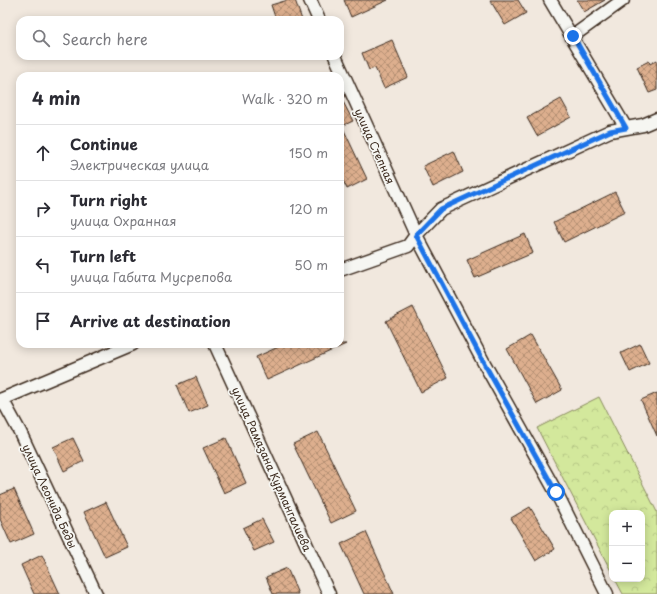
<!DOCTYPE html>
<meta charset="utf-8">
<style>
:root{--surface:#fff;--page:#f7f7f7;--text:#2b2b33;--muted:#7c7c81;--line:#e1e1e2}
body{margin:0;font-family:"Playpen Sans",sans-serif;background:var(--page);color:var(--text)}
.controls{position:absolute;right:12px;bottom:12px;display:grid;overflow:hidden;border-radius:8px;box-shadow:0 2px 10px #0003}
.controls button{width:36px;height:36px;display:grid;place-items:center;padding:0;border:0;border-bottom:1px solid var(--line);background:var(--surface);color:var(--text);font:20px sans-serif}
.stop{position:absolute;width:12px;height:12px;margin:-9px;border:3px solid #1a73e8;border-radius:50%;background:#fff}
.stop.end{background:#1a73e8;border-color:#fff;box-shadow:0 1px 4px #0008}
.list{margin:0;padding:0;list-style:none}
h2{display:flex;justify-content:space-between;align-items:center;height:52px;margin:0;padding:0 16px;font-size:17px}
h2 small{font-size:13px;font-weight:400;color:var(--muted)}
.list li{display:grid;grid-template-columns:26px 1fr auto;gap:12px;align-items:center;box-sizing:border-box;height:56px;padding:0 16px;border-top:1px solid var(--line)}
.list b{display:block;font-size:15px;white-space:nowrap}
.list p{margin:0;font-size:13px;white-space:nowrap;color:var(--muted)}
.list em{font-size:13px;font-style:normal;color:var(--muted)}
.icon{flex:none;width:22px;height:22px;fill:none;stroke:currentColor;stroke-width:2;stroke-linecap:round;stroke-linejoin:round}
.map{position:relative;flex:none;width:657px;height:594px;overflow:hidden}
.search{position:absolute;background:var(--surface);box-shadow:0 2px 10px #0003;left:16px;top:16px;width:328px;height:44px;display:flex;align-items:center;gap:10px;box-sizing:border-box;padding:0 14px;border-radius:12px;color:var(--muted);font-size:15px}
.panel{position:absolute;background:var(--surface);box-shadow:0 2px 10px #0003;left:16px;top:72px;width:328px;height:276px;border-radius:12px}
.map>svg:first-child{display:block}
</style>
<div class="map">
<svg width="657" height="594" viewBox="0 0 657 594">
<defs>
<pattern id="forest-crowns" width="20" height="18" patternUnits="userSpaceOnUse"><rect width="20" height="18" fill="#d3e89c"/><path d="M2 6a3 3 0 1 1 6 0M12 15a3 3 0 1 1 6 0" fill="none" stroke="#b6c786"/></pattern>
<pattern id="building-cross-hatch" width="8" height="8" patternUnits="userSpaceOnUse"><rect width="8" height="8" fill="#ddaf8e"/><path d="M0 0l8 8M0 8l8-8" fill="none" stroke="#b48f73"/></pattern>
</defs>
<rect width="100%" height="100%" fill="#f1e8de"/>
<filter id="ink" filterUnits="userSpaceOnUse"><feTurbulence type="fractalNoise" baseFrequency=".025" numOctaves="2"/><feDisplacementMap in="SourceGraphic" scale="8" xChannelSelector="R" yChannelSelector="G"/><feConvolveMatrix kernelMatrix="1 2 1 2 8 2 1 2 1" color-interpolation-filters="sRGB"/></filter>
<g filter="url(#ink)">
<!-- forest -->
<path fill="url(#forest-crowns)" stroke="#87895d" d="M599,397l58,115v82h-34l-8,-15h27v-66h-30v60l-75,-145z"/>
<!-- building -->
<path fill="url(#building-cross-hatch)" stroke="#3b2a1e" d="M288,0h7l7,20h-26l-5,-15z
M344,0h44l-37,17z
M490,0h28l8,13 -21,12z
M577,0h28l-21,12z
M392,40l16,37 -24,11 -9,-20 -6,2 -7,-17z
M657,60v30l-8,3 -12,-26 12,-6 1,3z
M340,96l13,25 -11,5 25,53 -20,10 -7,-15z
M561,99l10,18 -34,19 -10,-18z
M454,151l9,21 -30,15 -10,-21z
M615,192l10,20 -61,30 -10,-20z
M525,234l8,19 -58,25 -8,-18z
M413,307l35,71 -27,14 -35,-71z
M531,335l31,55 -25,14 -30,-55z
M285,344h61l-79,36 -11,-23z
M640,344l9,19 -19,9 -9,-19z
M196,377l12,28 -19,8 -12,-28z
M657,393v43l-16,-36z
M318,432l38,79 -25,12 -38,-79z
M73,438l11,23 -20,10 -11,-24z
M226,438l20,45 -22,10 -21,-45z
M14,489l20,45 -23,10 -11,-25v-24z
M106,502l21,45 -22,10 -21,-45z
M530,507l25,42 -19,12 -25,-43z
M262,519l12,23 -20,9 -11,-23z
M366,532l28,62h-30l-23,-50z
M42,555l18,39h-26l-13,-29z
M287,568l11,26h-25l-7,-17z"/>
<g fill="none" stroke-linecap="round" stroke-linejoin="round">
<defs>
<path id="minor" d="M310,0l9,20
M550,0l76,128
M573,36l50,-36
M335,56l81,179 68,128 72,129 51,102
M340,270l68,-24 8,-11 25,-26 169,-78 33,-6 14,-6
M215,344l114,250
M2,399l18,33 76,162
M0,400l133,-56"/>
</defs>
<!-- minor casing -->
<use href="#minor" stroke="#3b2a1e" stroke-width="15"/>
<!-- minor -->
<use href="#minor" stroke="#f6f6f2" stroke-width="12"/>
</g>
</g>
<g fill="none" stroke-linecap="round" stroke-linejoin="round" filter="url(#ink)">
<!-- route -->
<path stroke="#1a73e8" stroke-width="5" d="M556,492l-72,-129 -68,-128 25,-26 169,-78 16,-3 -53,-92"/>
</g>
<g text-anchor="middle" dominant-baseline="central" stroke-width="3.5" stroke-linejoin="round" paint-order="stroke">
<!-- street labels -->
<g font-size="11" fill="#3b2a1e" stroke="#f6f6f2">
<text transform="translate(375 146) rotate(66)">улица Степная</text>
<text transform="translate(272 469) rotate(66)">улица Рамазана Курмангалиева</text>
<text transform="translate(50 496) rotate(65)">улица Леонида Беды</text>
</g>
</g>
</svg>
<div class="controls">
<button>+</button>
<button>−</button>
</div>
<div class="stop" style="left:556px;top:492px"></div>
<div class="stop end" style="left:573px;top:36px"></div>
<div class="search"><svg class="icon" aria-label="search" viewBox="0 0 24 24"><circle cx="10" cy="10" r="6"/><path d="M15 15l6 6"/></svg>Search here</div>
<section class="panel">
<h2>4 min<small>Walk · 320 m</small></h2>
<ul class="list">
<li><svg class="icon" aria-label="ahead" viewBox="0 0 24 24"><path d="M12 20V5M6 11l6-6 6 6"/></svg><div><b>Continue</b><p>Электрическая улица</p></div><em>150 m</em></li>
<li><svg class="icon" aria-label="right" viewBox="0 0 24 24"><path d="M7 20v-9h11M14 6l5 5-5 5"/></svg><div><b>Turn right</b><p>улица Охранная</p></div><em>120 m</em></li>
<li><svg class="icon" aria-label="left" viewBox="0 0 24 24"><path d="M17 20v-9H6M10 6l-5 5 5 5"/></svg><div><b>Turn left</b><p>улица Габита Мусрепова</p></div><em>50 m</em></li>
<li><svg class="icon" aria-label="arrive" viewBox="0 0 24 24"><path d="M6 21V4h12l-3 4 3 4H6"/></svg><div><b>Arrive at destination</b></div></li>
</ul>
</section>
</div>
